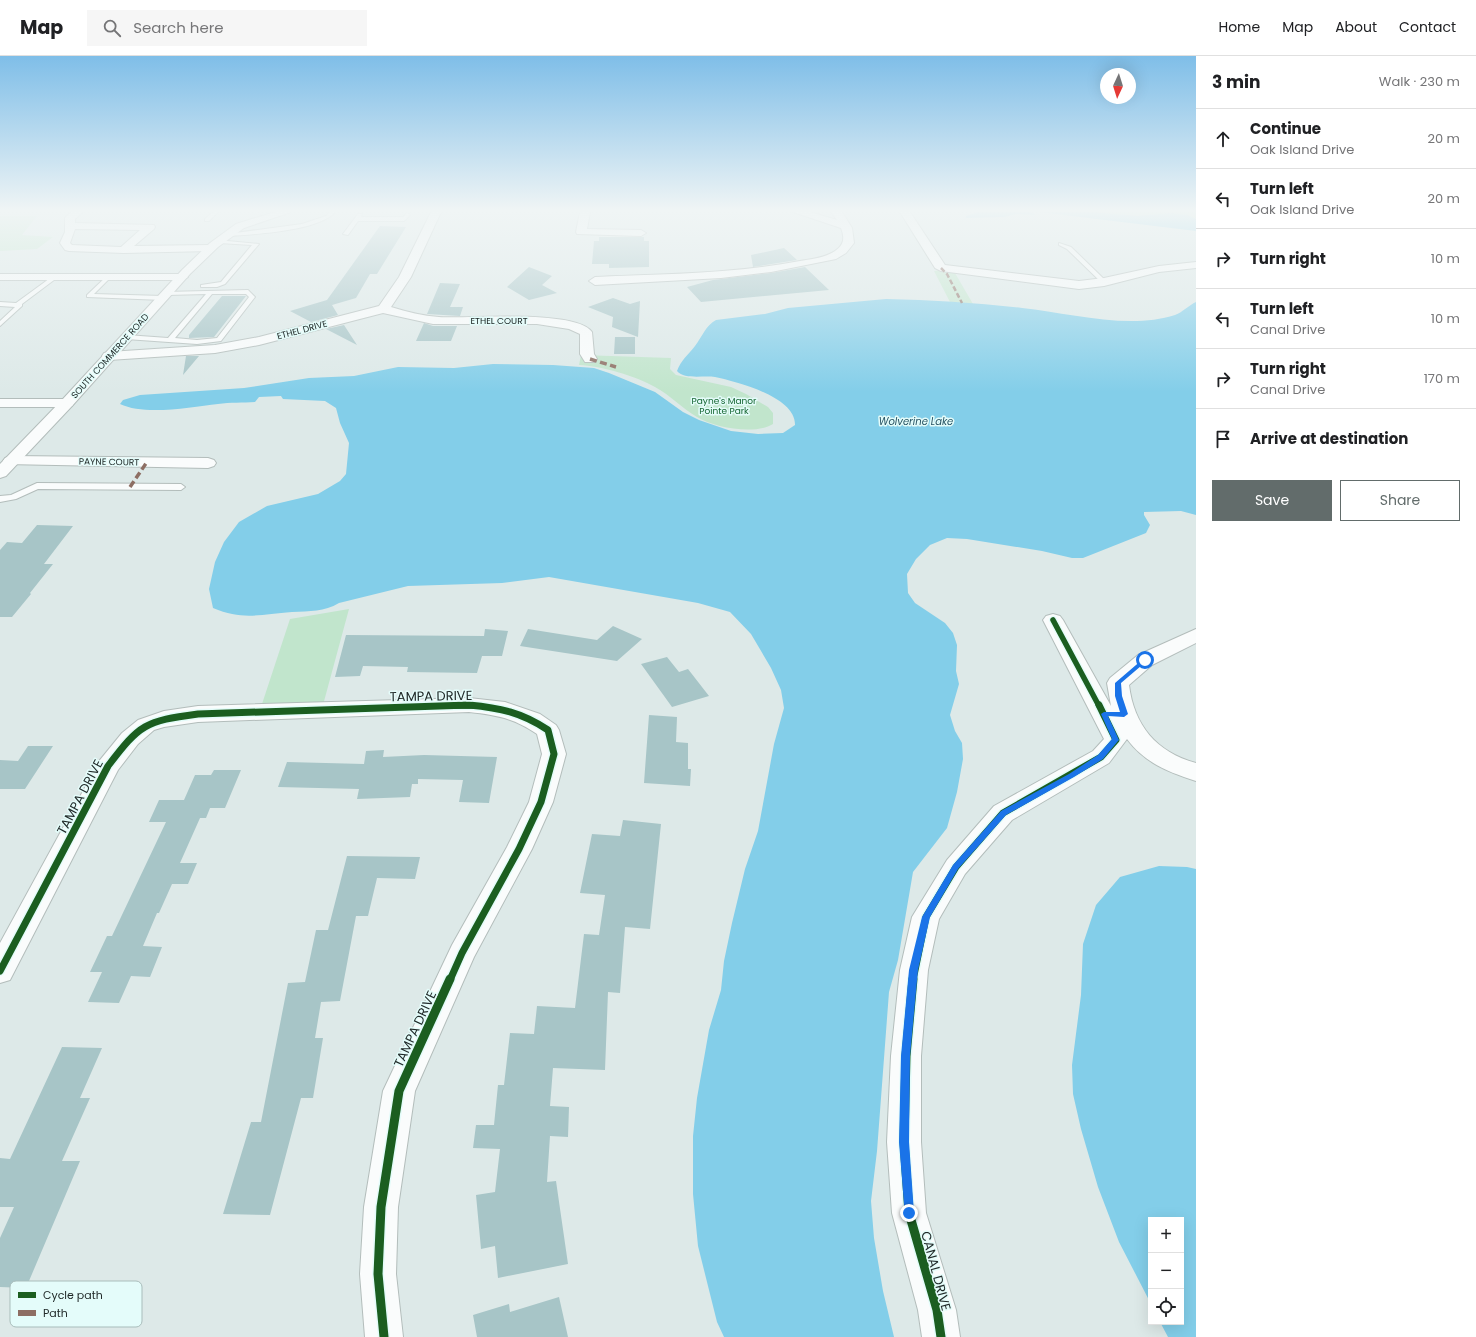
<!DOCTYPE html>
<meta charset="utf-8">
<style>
:root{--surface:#fff;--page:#f6f6f6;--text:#202124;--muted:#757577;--line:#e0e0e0;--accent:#626c6b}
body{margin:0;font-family:Poppins,sans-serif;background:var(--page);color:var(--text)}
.controls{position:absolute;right:12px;bottom:12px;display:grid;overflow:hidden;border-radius:0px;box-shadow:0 4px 16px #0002}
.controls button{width:36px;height:36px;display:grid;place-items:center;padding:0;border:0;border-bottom:1px solid var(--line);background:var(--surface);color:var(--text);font:20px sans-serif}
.compass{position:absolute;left:1100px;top:12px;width:36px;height:36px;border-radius:50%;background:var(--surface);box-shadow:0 4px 16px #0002;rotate:184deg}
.stop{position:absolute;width:12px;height:12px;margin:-9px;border:3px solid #1a73e8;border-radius:50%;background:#fff}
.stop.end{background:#1a73e8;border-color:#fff;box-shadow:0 1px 4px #0008}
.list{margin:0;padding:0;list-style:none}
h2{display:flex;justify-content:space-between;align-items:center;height:52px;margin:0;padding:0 16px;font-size:17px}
h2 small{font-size:13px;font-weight:400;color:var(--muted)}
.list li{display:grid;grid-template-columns:26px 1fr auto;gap:12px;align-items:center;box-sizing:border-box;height:60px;padding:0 16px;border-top:1px solid var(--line)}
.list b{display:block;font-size:15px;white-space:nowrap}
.list p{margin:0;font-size:13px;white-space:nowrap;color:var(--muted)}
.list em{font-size:13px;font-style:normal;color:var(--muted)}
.actions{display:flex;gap:8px;padding:12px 16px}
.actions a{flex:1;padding:9px 0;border:1px solid var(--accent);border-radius:0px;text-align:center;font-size:14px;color:var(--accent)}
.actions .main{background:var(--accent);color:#fff}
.icon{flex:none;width:22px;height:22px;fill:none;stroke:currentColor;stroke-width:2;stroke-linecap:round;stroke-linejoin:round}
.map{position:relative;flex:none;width:1196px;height:1281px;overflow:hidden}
header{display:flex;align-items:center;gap:24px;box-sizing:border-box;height:56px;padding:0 20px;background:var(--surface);border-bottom:1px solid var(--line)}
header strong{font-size:19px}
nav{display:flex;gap:22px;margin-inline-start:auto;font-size:14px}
.search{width:280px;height:36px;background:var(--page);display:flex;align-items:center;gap:10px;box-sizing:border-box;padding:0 14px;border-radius:0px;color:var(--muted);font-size:15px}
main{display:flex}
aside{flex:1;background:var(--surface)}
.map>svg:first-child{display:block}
</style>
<header>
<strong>Map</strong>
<div class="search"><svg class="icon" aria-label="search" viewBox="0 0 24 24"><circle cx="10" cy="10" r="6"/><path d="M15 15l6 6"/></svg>Search here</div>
<nav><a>Home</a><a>Map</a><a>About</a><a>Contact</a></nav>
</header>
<main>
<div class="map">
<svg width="1196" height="1281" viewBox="0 0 1196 1281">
<rect width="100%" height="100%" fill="#dde9e8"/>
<!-- green -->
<path fill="#c1e5cc" d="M1073,156h123v14z
M0,160h37l-15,19 31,2 -16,12 -37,2z
M941,214l14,3 18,31 -23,-2 -16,-31z
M581,299l90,3 -1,11 6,6 55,12 15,7 22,13 5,6v11c-18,11 -58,4 -76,-7 -15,-9 -27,-22 -42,-30 -19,-11 -54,-21 -76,-22z
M349,553l-26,96 -62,2 29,-88z"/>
<!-- water -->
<path fill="#83cee9" d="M978,156h52l6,3 -20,-1 -12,3 -38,1v-2z
M1039,156h56l42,4 34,-3 16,2 9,4v12z
M886,243c46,1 91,4 136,9 47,5 107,22 153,7 8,-3 14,-10 21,-13v213l-15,-4 -37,1v3l6,10 -4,8 -63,25h-11l-30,-7 -75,-12 -20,-1 -17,7 -14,14 -9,15 1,19 7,10 30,20 8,10 4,12 -1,26 3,13 -9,31 5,16 7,12 1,16 -6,33 -10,36 -34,44 -15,88 -9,32 -12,159 -6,50 3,37 9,53 11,46h-170l-7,-15 -19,-76 -5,-52v-58l4,-38 12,-68 12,-40 3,-29 8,-38 13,-54 13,-38 16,-87 10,-36 -3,-18 -10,-22 -20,-34 -21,-22 -32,-9 -149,-26 -47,6 -94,3 -69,17c-15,9 -29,8 -47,9 -32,2 -48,9 -79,-4l-4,-19 6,-27 9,-20 15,-20 28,-16 51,-12 22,-13 6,-7 3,-31 -9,-20 -4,-15 -11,-7 -42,-2 -2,-3 -22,1 -4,5c-12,1 -25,0 -37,2 -27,3 -73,12 -98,0l3,-4 17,-5 104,-7 65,-10 45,-2 44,-9 56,1 39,-4 60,1 41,3 15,5 46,19 28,20 16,8 32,11 27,3 25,-1 12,-8c1,-28 -57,-43 -80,-48 -11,-2 -30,3 -38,-6 4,-11 11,-16 18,-25 7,-9 11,-21 21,-26l49,-6 23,-6z
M1159,810l28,1 9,2v468h-28l-8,-15h21v-102h-30v84l-32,-62 -21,-55 -17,-58 -8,-35 -1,-29 9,-70 2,-51 13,-39 24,-28z"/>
<!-- building -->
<path fill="#a7c5c7" d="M380,170l26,1 -29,47h-7l-14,24 -24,7 6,10 -27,7 -21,-11 37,-11z
M599,181h45v4h5v26l-40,1v-4h-17l2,-23h5z
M784,192l13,12 -44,7 -2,-12z
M529,211l23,9 -10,9 15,8 -28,7 -22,-13z
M805,211l24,23 -128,12 -14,-15 26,-7 58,-7z
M440,227l20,1 -10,23h13l-3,9 -33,-2z
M222,240h24l-32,41 -25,1v-3z
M613,242l17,6 10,-3 -2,36 -26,-10 1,-10 -25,-10z
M424,267l9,3h24l-6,15h-35z
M344,269l13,20 -31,-16z
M615,281h20v17h-21z
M186,300h13l-16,19z
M37,469l36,1 -29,38h9l-23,29 1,1 -19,23h-12v-67l7,-8 15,1z
M613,570l29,13 -25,22 -97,-15 8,-17 69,11z
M485,573l23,2 -6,25h-20l-5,17 -70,-1 1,-5 -45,-1 -3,10 -25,1 11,-42 138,1z
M667,601l12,15 9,-3 21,27 -37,11 -31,-43z
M649,659l28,2 -1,25 12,1v26h3l-1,17 -46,-3z
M28,690h25l-28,43h-25v-29l18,1z
M384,694l-1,7 41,-2 73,2 -8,46 -30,-1 4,-22 -45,-1v5h-6l-2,13 -53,2 2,-10 -81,-2 9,-25 77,2 2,-13z
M214,714h27l-16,38h-15l-4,10h-6l-20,45h17l-9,21h-16l-13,29h-2l-14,33 19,1 -12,30 -19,-1 -12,27 -31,-1 14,-30h-12l17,-36h5l54,-114h-17l10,-22h25l11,-25h16z
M623,764l38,4 -11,105 -25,-2 -5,66 -12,-1 -3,78 -52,-2 -3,38 19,1 -1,30 -18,-1 -3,46 9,-1 12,83 -70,14 -3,-32 -14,3 -5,-54 19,-3 5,-43 -27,-1 3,-23h18l4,-40h6l6,-52 24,1 3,-28 38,2 9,-74 15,1 6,-40 -25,-2 12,-59 28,2z
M347,800l73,1 -5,22 -38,-1 -9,38h-12l-16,85 -19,1 -6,36h8l-10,60h-12l-31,117 -47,-1 28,-92h10l27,-139 17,-1 11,-52h12z
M62,991l40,1 -22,50h10l-28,63h18l-54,127 -26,-1v-49l14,-31h-14v-49l10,1z
M559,1241l9,40h-91l-4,-22 36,-11 1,8z"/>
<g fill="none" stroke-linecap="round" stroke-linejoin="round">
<defs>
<path id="service" d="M213,156h5l-9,9h-4v-2z
M330,156h5c-17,19 -79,22 -105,24l-3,-2 75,-10 24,-8z
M407,157l3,2 -6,6h-46l-10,14 -5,-1 15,-20h4l-1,3h42z
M217,184l42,4 -34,40 -8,3h-16v-2l20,-3 31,-37 -33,-2z
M1059,187l12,4 35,34v2h-4l-35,-34 -8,-4z
M108,219l3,2 -17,17 69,2 3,2 -3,2 -76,-3v-2z
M53,220l5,1 -36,27v2l-22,20v-5l15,-14 -15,-1v-4l16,1z
M248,234l7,7 -34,44 -24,3 -71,-5 -3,-2 3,-2 42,3 38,-44 -39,1 -2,-1v-2zM212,238h34l3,3 -32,41 -20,2 -22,-2z
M37,427l144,1 4,3 -4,3 -143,-1 -22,10 -16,3v-6l11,-1z"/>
<path id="minor" d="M71,156h12l-8,7v4l79,2 1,2 -1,2 -20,17 76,-1 5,3 -5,3 -86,2 -55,-2 -4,-1 -5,-7 5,-11v-14zM75,173l65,1 -19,17 -49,-2 -2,-2z
M431,156h10l-30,65 -20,30c16,5 32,9 48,10 29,2 137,-8 153,15l2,22 3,5 -2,3h-10l-5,-8v-20l-11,-5 -32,-5h-104l-50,-11 -124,32 -44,8 -106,7 -5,-1 -2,-3 2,-3 5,-1 106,-7 44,-8 120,-31 20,-29z
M580,156h10l-3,17 54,1 5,3 -5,3 -64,-2 -1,-2z
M793,156h17l27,8 -6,-8h11l10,16 2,15 -8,10 -10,6 -65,13 -50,6 -126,7 -6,-4 6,-4c68,-3 138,-3 205,-16 11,-2 25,-3 35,-10 9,-6 10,-13 6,-23z
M900,156h10l35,53 134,16 25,-3 55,-12 37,-4v6l-37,4 -55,14 -25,3 -138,-18 -6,-3z
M0,218h182l6,3 -6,3h-182z
M0,343h67l5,1 2,3 -2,3 -5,1h-67z
M11,400l197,2 6,2 2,3 -2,3 -6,2 -203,-4 -2,-3 2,-3z
M1053,558l7,2 3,4 48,86 -4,-23 3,-5 28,-23 58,-26v14l-44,22 -23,20c5,40 27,67 67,78v18c-28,-9 -51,-18 -69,-42l-18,24 -97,57 -47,54 -26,45 -11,51 -7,86v86l5,71 30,97 4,27h-38l-4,-27 -26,-97 -5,-71 4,-86 9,-86 12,-53 35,-57 47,-54 99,-55 11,-12 -61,-119 3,-4z
M469,642l36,4 35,12 16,11 3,5 7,24 -13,48 -21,47 -58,108 -59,134 -17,116 -2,67 7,63h-38l-5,-63 4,-67 19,-116 69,-146 55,-98 22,-45 13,-48 -5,-20c-23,-16 -41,-19 -68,-22l-271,10 -34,5 -10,3 -16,14 -20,26 -108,210 -10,3v-40l100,-183 22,-27 16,-13 26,-9 34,-5z"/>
<path id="tertiary" d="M275,156h16l-47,16 -26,19 -28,27 -118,132 -66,70 -6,2v-14l62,-64 120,-130 28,-27 26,-19z"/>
</defs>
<!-- service casing -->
<use href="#service" stroke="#b3bdbb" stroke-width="2"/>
<!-- minor casing -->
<use href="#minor" stroke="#b3bdbb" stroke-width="2"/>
<!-- tertiary casing -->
<use href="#tertiary" stroke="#b3bdbb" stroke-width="2"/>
<!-- service -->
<use href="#service" fill="#fafcfc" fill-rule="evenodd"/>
<!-- minor -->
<use href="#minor" fill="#fafcfc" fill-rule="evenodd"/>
<!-- tertiary -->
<use href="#tertiary" fill="#fafcfc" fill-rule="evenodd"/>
<!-- quiet-far1 -->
<path stroke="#8d6e63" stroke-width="2.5" stroke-dasharray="5 2.5" stroke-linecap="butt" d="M941,212l6,6 15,29"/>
<!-- quiet -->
<path stroke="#8d6e63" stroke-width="3.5" stroke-dasharray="7 3.5" stroke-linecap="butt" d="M590,303l26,8
M130,431l17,-25"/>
<defs>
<path id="cycleway-far2" d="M1053,564l46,86
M446,650h30"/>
<path id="cycleway-far1" d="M0,915l108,-205c32,-42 37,-45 90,-52l271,-9c31,3 52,7 79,25l6,24 -13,48 -22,47 -57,104 -12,27
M913,924l13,-63 30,-50 47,-54 98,-56 15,-17 -17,-35"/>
<path id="cycleway" d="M913,923l-7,77 -2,86 5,71 28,97 4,27
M384,1281l-6,-63 3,-67 18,-116 51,-112"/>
</defs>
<!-- cycleway-far2 casing -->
<use href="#cycleway-far2" stroke="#e4fcfa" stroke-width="8"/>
<!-- cycleway-far1 casing -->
<use href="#cycleway-far1" stroke="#e4fcfa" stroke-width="10"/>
<!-- cycleway casing -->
<use href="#cycleway" stroke="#e4fcfa" stroke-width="12"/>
<!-- cycleway-far2 -->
<use href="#cycleway-far2" stroke="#1b5e20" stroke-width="5.5"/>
<!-- cycleway-far1 -->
<use href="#cycleway-far1" stroke="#1b5e20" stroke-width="7"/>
<!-- cycleway -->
<use href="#cycleway" stroke="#1b5e20" stroke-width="9"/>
</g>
<!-- sky -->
<linearGradient id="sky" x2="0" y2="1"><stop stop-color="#7fbee8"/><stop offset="0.46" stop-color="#f0f5f5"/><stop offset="1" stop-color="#f0f5f5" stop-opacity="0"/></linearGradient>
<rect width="1196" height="336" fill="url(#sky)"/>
<!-- route -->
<path fill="#1a73e8" d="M1143,603l5,1 -27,23 1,13 6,18 -4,3 -16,-1 11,24 -1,1 -15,18 -29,18 -68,38 -48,54 -28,48 -12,53 -8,86 -1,86 5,71 -2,3 -3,2 -4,-2 -6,-74 2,-86 8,-86 13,-53 31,-52 48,-54 68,-37 29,-19 14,-16 -11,-25 3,-2h16l-5,-16v-13z"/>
<g text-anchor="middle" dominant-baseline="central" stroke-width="3" stroke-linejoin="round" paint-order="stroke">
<!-- far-street labels -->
<g font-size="9" fill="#202928" stroke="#e4fcfa">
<text x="499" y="265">ETHEL COURT</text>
<text transform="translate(302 274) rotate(-15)">ETHEL DRIVE</text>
<text transform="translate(110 300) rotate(-48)">SOUTH COMMERCE ROAD</text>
<text transform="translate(109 406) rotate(1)">PAYNE COURT</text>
</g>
<!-- far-park labels -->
<g font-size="9" fill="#176733" stroke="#e4fcfa">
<text x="724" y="345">Payne's Manor<tspan x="724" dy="10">Pointe Park</tspan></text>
</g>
<!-- far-water labels -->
<g font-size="10" font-style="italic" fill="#265263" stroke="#e4fcfa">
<text x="916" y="365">Wolverine Lake</text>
</g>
<!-- near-street labels -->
<g font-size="13" fill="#202928" stroke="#e4fcfa">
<text transform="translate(431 640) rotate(-1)">TAMPA DRIVE</text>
<text transform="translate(80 741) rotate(-62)">TAMPA DRIVE</text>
<text transform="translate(415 973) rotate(-65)">TAMPA DRIVE</text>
<text transform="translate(936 1215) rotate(75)">CANAL DRIVE</text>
</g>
</g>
<!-- legend -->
<rect x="10" y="1225" width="132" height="46" rx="6" fill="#e4fcfa" stroke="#a9bdbb" stroke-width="1"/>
<rect x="18" y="1236" width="18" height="6" fill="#1b5e20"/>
<rect x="18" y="1254" width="18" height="6" fill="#8d6e63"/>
<g font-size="11" fill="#202928">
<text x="43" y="1243">Cycle path</text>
<text x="43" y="1261">Path</text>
</g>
</svg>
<div class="controls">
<button>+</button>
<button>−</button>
<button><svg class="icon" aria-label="locate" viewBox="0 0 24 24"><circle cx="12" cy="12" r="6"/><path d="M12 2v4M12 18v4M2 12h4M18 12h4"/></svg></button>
</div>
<svg class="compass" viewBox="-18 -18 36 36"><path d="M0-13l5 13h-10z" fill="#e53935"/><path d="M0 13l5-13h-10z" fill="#757577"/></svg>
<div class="stop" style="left:1145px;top:604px"></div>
<div class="stop end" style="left:909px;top:1157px"></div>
</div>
<aside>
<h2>3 min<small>Walk · 230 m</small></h2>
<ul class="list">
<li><svg class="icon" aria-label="ahead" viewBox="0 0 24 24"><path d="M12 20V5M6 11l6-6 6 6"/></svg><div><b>Continue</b><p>Oak Island Drive</p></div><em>20 m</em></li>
<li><svg class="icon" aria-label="left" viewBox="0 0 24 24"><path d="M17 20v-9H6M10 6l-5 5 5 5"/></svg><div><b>Turn left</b><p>Oak Island Drive</p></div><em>20 m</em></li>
<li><svg class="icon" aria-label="right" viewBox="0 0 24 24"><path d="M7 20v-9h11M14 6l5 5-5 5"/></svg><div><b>Turn right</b></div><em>10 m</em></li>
<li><svg class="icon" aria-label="left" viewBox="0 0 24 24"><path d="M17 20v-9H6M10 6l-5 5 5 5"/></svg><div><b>Turn left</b><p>Canal Drive</p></div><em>10 m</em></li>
<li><svg class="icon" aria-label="right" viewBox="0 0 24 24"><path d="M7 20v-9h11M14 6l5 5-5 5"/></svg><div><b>Turn right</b><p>Canal Drive</p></div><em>170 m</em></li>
<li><svg class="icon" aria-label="arrive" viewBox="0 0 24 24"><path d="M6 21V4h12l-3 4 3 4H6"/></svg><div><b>Arrive at destination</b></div></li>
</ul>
<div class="actions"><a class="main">Save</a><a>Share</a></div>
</aside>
</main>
